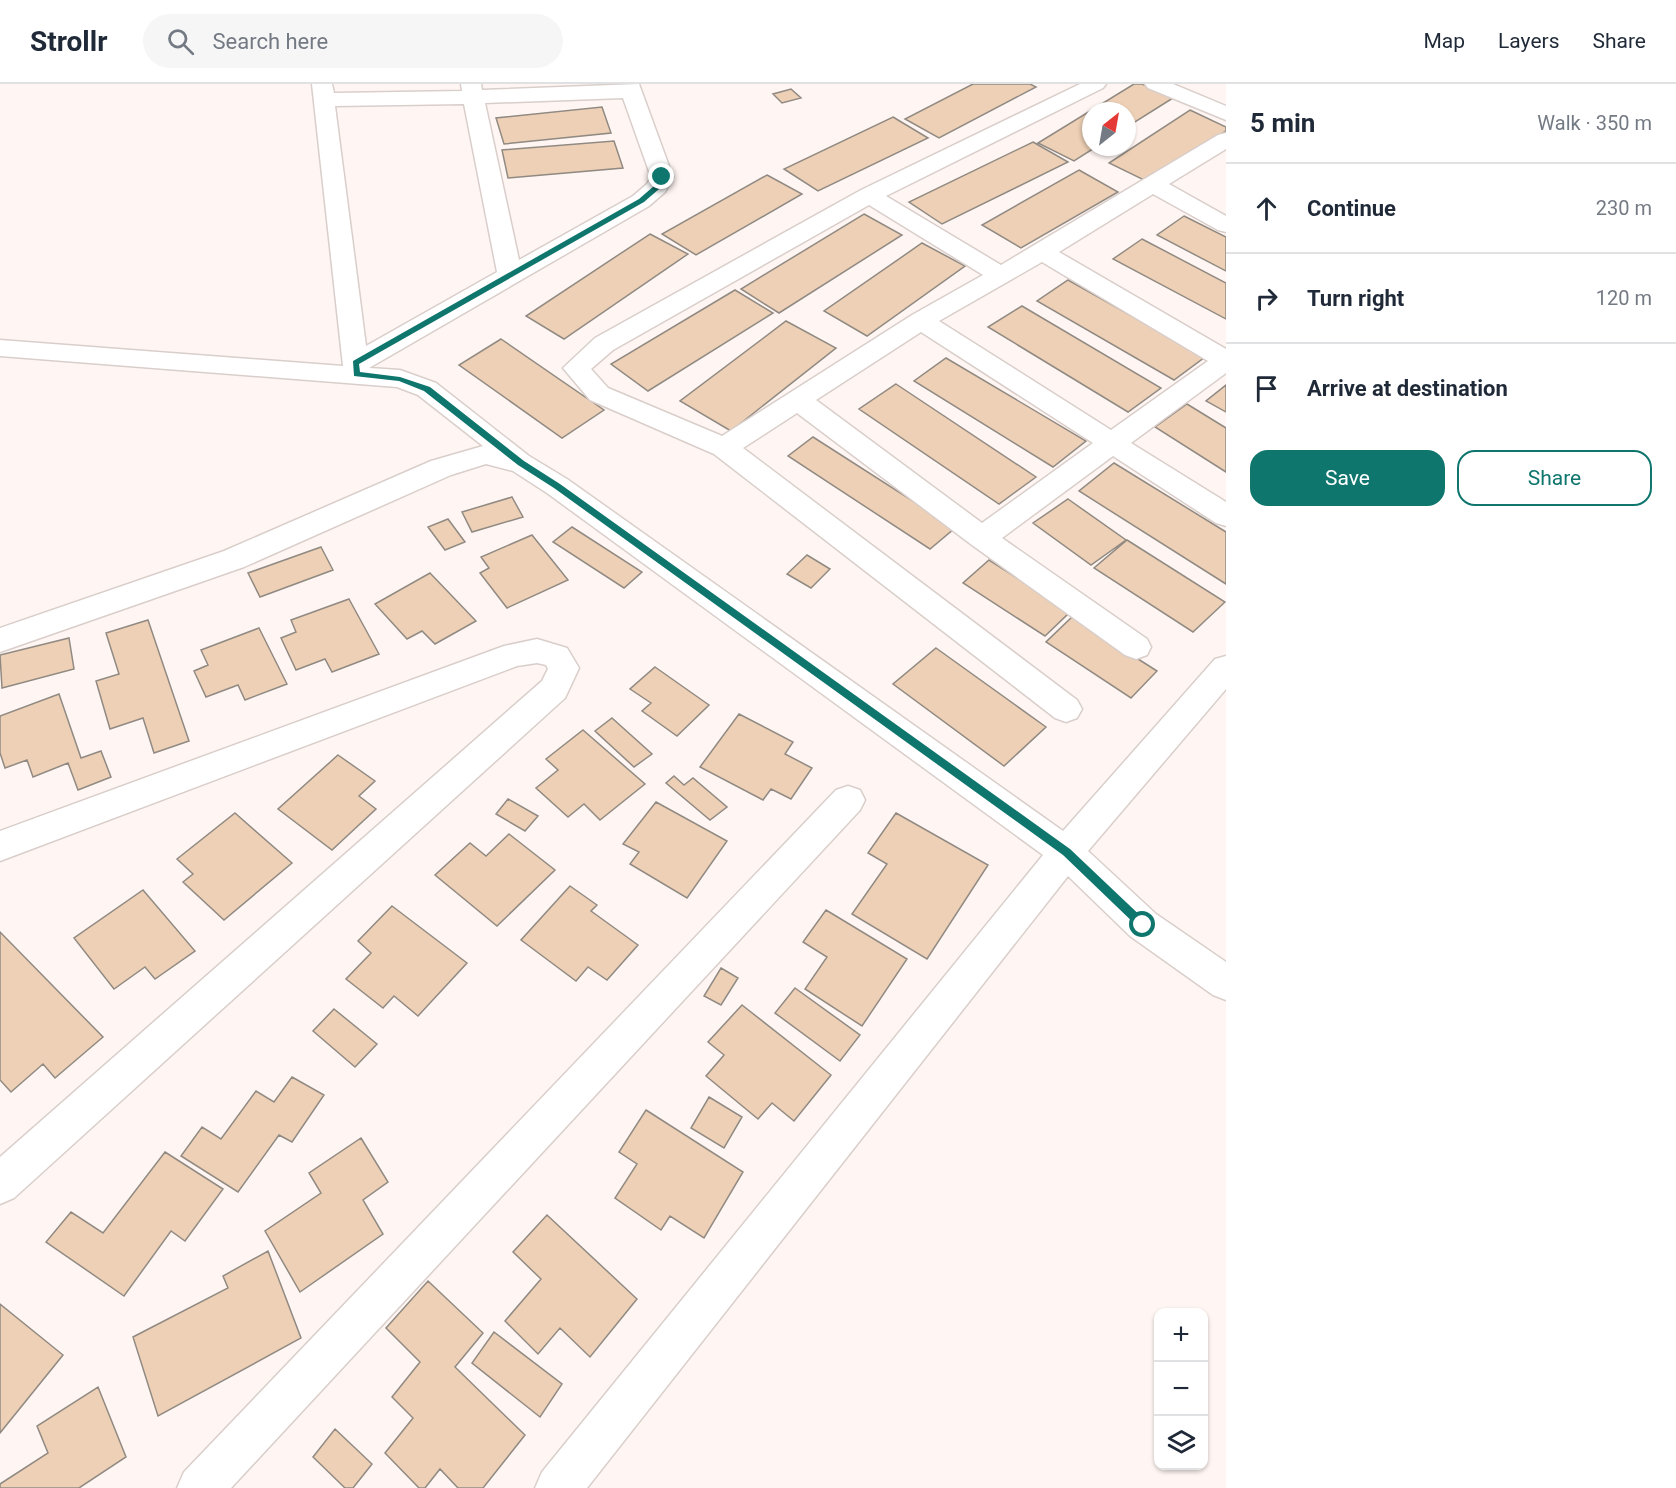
<!DOCTYPE html>
<meta charset="utf-8">
<style>
:root{--surface:#fff;--page:#f6f6f7;--text:#1f2937;--muted:#747a83;--line:#e0e1e3;--accent:#0f766e}
body{margin:0;font-family:Roboto,sans-serif;background:var(--page);color:var(--text)}
.controls{position:absolute;right:18px;bottom:18px;display:grid;overflow:hidden;border-radius:12px;box-shadow:0 2px 4px #0004}
.controls button{width:54px;height:54px;display:grid;place-items:center;padding:0;border:0;border-bottom:2px solid var(--line);background:var(--surface);color:var(--text);font:30px sans-serif}
.compass{position:absolute;left:1082px;top:18px;width:54px;height:54px;border-radius:50%;background:var(--surface);box-shadow:0 2px 4px #0004;rotate:31deg}
.stop{position:absolute;width:18px;height:18px;margin:-14px;border:4px solid #0f766e;border-radius:50%;background:#fff}
.stop.end{background:#0f766e;border-color:#fff;box-shadow:0 2px 6px #0008}
.list{margin:0;padding:0;list-style:none}
h2{display:flex;justify-content:space-between;align-items:center;height:78px;margin:0;padding:0 24px;font-size:26px}
h2 small{font-size:20px;font-weight:400;color:var(--muted)}
.list li{display:grid;grid-template-columns:39px 1fr auto;gap:18px;align-items:center;box-sizing:border-box;height:90px;padding:0 24px;border-top:2px solid var(--line)}
.list b{display:block;font-size:22px;white-space:nowrap}
.list em{font-size:20px;font-style:normal;color:var(--muted)}
.actions{display:flex;gap:12px;padding:18px 24px}
.actions a{flex:1;padding:14px 0;border:2px solid var(--accent);border-radius:18px;text-align:center;font-size:21px;color:var(--accent)}
.actions .main{background:var(--accent);color:#fff}
.icon{flex:none;width:33px;height:33px;fill:none;stroke:currentColor;stroke-width:2;stroke-linecap:round;stroke-linejoin:round}
.map{position:relative;flex:none;width:1226px;height:1404px;overflow:hidden}
header{display:flex;align-items:center;gap:36px;box-sizing:border-box;height:84px;padding:0 30px;background:var(--surface);border-bottom:2px solid var(--line)}
header strong{font-size:28px}
nav{display:flex;gap:33px;margin-inline-start:auto;font-size:21px}
.search{width:420px;height:54px;background:var(--page);display:flex;align-items:center;gap:15px;box-sizing:border-box;padding:0 21px;border-radius:33px;color:var(--muted);font-size:22px}
main{display:flex}
aside{flex:1;background:var(--surface)}
.map>svg:first-child{display:block}
</style>
<header>
<strong>Strollr</strong>
<div class="search"><svg class="icon" aria-label="search" viewBox="0 0 24 24"><circle cx="10" cy="10" r="6"/><path d="M15 15l6 6"/></svg>Search here</div>
<nav><a>Map</a><a>Layers</a><a>Share</a></nav>
</header>
<main>
<div class="map">
<svg width="1226" height="1404" viewBox="0 0 1226 1404">
<rect width="100%" height="100%" fill="#fff6f3"/>
<!-- building -->
<path fill="#edd0b5" stroke="#918a83" stroke-width="1.5" d="M973,0h57l6,3 -97,51 -34,-19z
M1134,0h8l31,14 -46,29v-16h-36v36h5l-22,14 -36,-18z
M791,5l10,9 -19,5 -9,-9z
M602,23l9,26 -107,11 -8,-26z
M1190,26l36,17v4l-78,51 -39,-19z
M893,33l35,21 -110,53 -34,-22z
M614,57l9,27 -115,10 -6,-28z
M1033,58l35,20 -126,62 -33,-22z
M1079,86l39,22 -97,56 -39,-23z
M767,91l35,19 -106,61 -34,-21z
M864,130l38,21 -123,78 -38,-24z
M1184,132l42,21v34l-69,-36z
M650,150l38,20 -124,85 -38,-23z
M1142,155l84,44v36l-113,-60z
M922,159l43,23 -98,70 -43,-25z
M1068,196l137,77 -31,23 -137,-79z
M735,206l38,23 -125,78 -37,-27z
M1022,222l139,82 -33,24 -140,-85z
M786,237l50,27 -105,83 -51,-30z
M501,255l103,71 -42,28 -103,-73z
M946,274l140,83 -33,26 -139,-86z
M896,300l140,93 -37,27 -140,-95z
M1226,301v27l-20,-11z
M1187,320l39,24v44l-71,-45z
M813,353l142,91 -25,21 -142,-93z
M1114,379l112,69v52l-147,-93z
M512,413l11,20 -51,15 -10,-20z
M1068,415l58,41 -35,25 -58,-42z
M448,435l17,23 -20,8 -17,-23z
M572,443l70,45 -18,16 -71,-46z
M532,451l36,45 -61,28 -27,-35 9,-5 -8,-11z
M1127,456l98,62 -32,30 -99,-64z
M321,463l12,23 -73,27 -12,-24z
M807,471l23,14 -19,19 -24,-14z
M989,476l81,52 -25,24 -82,-53z
M430,489l46,48 -41,23 -13,-13 -15,8 -32,-35z
M349,515l30,55 -47,18 -7,-13 -29,11 -15,-32 15,-6 -5,-12z
M1072,533l85,54 -26,27 -85,-56z
M148,536l41,121 -35,12 -11,-35 -33,11 -14,-48 23,-7 -13,-41z
M259,544l28,56 -42,16 -7,-15 -32,12 -12,-26 14,-6 -7,-15z
M69,554l5,31 -72,19 -2,-33z
M936,564l110,79 -42,39 -111,-82z
M655,583l54,38 -32,31 -35,-25 9,-8 -21,-14z
M59,610l22,64 20,-7 10,26 -33,13 -10,-27 -35,14 -6,-17 -22,8 -5,-15v-37z
M739,630l54,28 -8,12 27,14 -21,31 -20,-10 -8,11 -63,-33z
M612,634l40,36 -18,13 -39,-36z
M583,646l62,54 -45,36 -16,-16 -16,13 -32,-29 22,-18 -12,-11z
M338,671l37,26 -16,15 17,13 -44,41 -54,-41z
M674,692l10,9 9,-7 34,29 -17,13 -44,-37z
M508,715l30,17 -13,15 -29,-17z
M656,718l71,39 -40,57 -57,-34 9,-12 -16,-8z
M235,729l57,50 -68,57 -41,-38 10,-8 -16,-15z
M896,729l92,52 -61,94 -75,-45 35,-50 -19,-11z
M509,750l46,36 -58,56 -62,-51 35,-32 16,13z
M570,802l27,19 -6,6 47,34 -31,35 -19,-13 -12,14 -55,-41z
M143,806l52,61 -40,28 -10,-12 -31,22 -40,-51z
M392,822l75,57 -49,53 -24,-20 -11,12 -37,-29 25,-26 -13,-12z
M826,826l81,49 -45,67 -57,-37 22,-32 -24,-15z
M0,848l103,105 -48,41 -12,-14 -32,28 -11,-12z
M721,884l17,10 -17,27 -17,-9z
M795,904l65,47 -20,26 -65,-48z
M742,921l89,70 -37,46 -22,-18 -14,16 -52,-43 18,-21 -16,-13z
M334,925l43,35 -22,23 -42,-36z
M292,993l32,18 -32,47 -13,-7 -41,57 -57,-36 21,-29 19,12 35,-48 18,11z
M709,1013l33,20 -18,31 -33,-20z
M646,1026l97,62 -39,66 -34,-22 -9,14 -46,-32 22,-34 -18,-12z
M361,1054l27,44 -25,18 20,34 -83,58 -35,-61 56,-38 -12,-20z
M165,1068l58,37 -38,52 -14,-10 -47,65 -78,-54 25,-30 32,21z
M547,1131l90,84 -47,58 -30,-29 -22,26 -33,-33 36,-42 -28,-27z
M268,1167l33,87 -143,78 -25,-79 95,-49 -5,-12z
M428,1197l55,52 -28,34 70,68 -42,53h-25l-18,-19 -15,19h-6l-34,-35 28,-35 -21,-21 28,-35 -34,-34z
M0,1220l63,51 -63,78z
M494,1248l68,52 -22,33 -68,-54z
M98,1303l28,70 -47,31h-79v-4l48,-31 -11,-27z
M335,1345l37,35 -19,24h-8l-32,-31z"/>
<g fill="none" stroke-linecap="round" stroke-linejoin="round">
<defs>
<path id="minor" d="M312,0h20l2,9 128,-2 -1,-7h20l1,6 157,-6 34,93 -8,15 -16,14 -280,162 31,2 36,13 93,73 38,23 496,352 152,-172 11,-3v33l-138,162 68,63 70,48v38l-13,-5 -83,-59 -62,-60 -481,612h-52l7,-16 501,-617 -496,-362 -34,-22 -27,-7 -35,11 -207,92 -244,85v-24l224,-77 207,-90 52,-15 -65,-51 -21,-8 -397,-31v-16l343,26zM623,14l28,79 -4,7 -14,12 -114,64 -34,-157zM464,20l33,168 -131,74 -31,-240z
M1080,0h26l-3,4 -217,108 115,69 217,-130 8,-2v16l-57,35 57,32v16l-8,-2 -65,-36 -94,58 167,97v24l-95,70 95,59v24l-10,-3 -103,-67 -111,82 145,101 4,8 -4,8 -11,4 -11,-4 -153,-110 -175,-132 -54,35 334,252 5,9 -5,9 -11,4 -11,-4 -341,-264 -124,-54 -27,-32 32,-30 266,-148zM869,121l114,70 -71,40 -190,121 -114,-48 -17,-19 22,-19zM1042,178l166,99 -97,69 -172,-109zM921,248l172,111 -111,80 -166,-123z
M1145,0h28l53,22v14l-78,-32z
M537,555l30,9 12,20 -14,30 -551,500 -14,6v-47l542,-476 6,-12 -2,-4 -9,-2 -20,3 -517,195v-30l504,-185z
M848,702l12,4 5,10 -5,10 -629,678h-54l7,-16 652,-682z"/>
</defs>
<!-- minor casing -->
<use href="#minor" stroke="#d9ceca" stroke-width="3"/>
<!-- minor -->
<use href="#minor" fill="#fff" fill-rule="evenodd"/>
</g>
<!-- route -->
<path fill="#0f766e" d="M660,91l5,2 -6,12 -15,13 -285,162 1,8 40,5 30,10 94,74 36,23 510,365 77,73v6h-8l-76,-73 -509,-367 -36,-23 -94,-74 -25,-10 -45,-5 -1,-15 286,-162 15,-13z"/>
</svg>
<div class="controls">
<button>+</button>
<button>−</button>
<button><svg class="icon" aria-label="layers" viewBox="0 0 24 24"><path d="M12 4l9 5-9 5-9-5zM3 14l9 5 9-5"/></svg></button>
</div>
<svg class="compass" viewBox="-18 -18 36 36"><path d="M0-13l5 13h-10z" fill="#e53935"/><path d="M0 13l5-13h-10z" fill="#747a83"/></svg>
<div class="stop" style="left:1143px;top:841px"></div>
<div class="stop end" style="left:662px;top:93px"></div>
</div>
<aside>
<h2>5 min<small>Walk · 350 m</small></h2>
<ul class="list">
<li><svg class="icon" aria-label="ahead" viewBox="0 0 24 24"><path d="M12 20V5M6 11l6-6 6 6"/></svg><div><b>Continue</b></div><em>230 m</em></li>
<li><svg class="icon" aria-label="right" viewBox="0 0 24 24"><path d="M7 20v-9h11M14 6l5 5-5 5"/></svg><div><b>Turn right</b></div><em>120 m</em></li>
<li><svg class="icon" aria-label="arrive" viewBox="0 0 24 24"><path d="M6 21V4h12l-3 4 3 4H6"/></svg><div><b>Arrive at destination</b></div></li>
</ul>
<div class="actions"><a class="main">Save</a><a>Share</a></div>
</aside>
</main>
